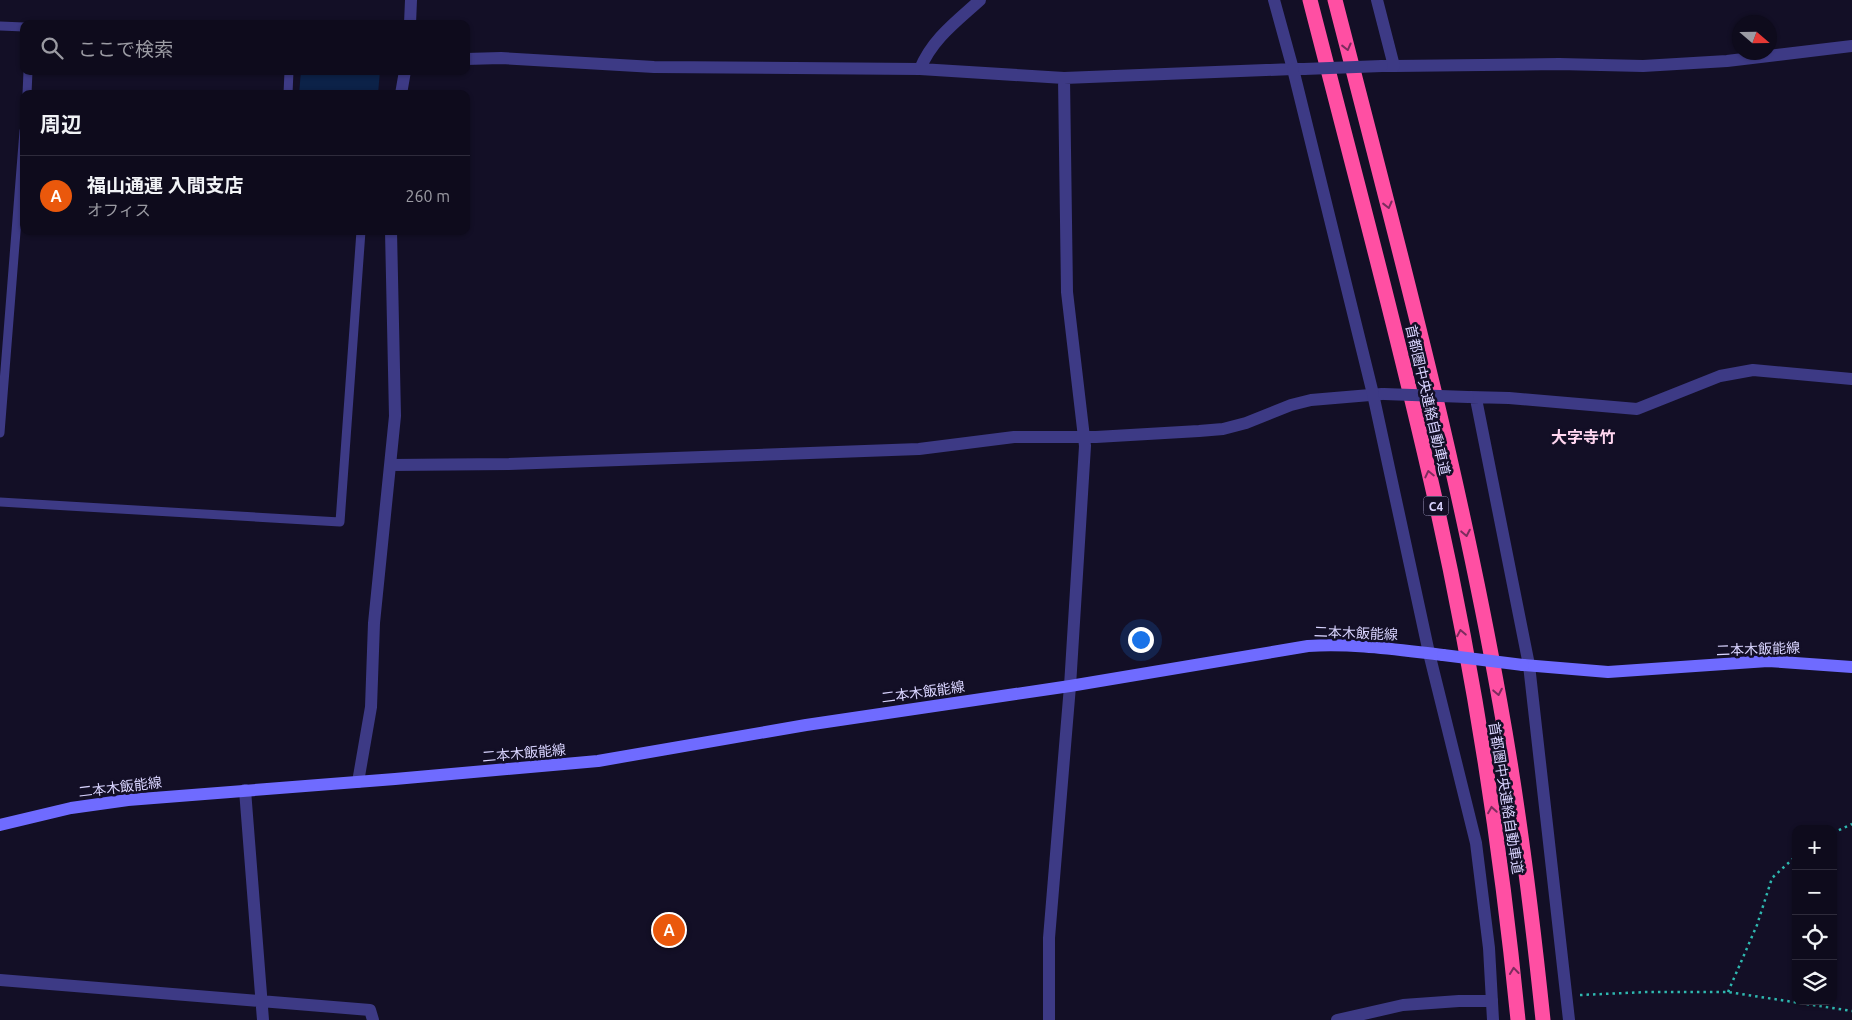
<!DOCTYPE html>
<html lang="ja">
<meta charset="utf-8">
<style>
:root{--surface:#0e0b1c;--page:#171425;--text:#f1f3f6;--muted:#9b9ba3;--line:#2e2b3b;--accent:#ea580c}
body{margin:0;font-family:Ubuntu,"Noto Sans JP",sans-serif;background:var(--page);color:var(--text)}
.controls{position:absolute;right:15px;bottom:15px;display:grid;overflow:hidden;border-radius:10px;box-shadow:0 1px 4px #0004}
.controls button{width:45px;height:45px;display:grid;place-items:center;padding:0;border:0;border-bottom:1px solid var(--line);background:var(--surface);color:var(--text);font:25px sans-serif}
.compass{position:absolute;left:1732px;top:15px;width:45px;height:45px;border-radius:50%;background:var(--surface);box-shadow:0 1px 4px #0004;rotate:110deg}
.you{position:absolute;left:1140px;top:639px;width:18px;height:18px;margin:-12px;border:4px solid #fff;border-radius:50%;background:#1a73e8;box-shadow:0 0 0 8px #1a73e833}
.badge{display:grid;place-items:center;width:32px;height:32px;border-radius:50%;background:var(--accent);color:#fff;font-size:16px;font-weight:700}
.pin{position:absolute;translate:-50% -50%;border:2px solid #fff;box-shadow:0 1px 5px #0006}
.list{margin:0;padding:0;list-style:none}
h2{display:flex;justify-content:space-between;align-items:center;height:65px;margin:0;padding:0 20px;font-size:21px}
h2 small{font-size:16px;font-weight:400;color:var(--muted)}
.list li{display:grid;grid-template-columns:32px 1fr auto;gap:15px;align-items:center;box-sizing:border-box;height:80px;padding:0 20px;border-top:1px solid var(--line)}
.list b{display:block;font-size:19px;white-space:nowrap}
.list p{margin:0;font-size:16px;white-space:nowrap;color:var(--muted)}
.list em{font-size:16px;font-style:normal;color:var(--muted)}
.icon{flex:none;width:28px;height:28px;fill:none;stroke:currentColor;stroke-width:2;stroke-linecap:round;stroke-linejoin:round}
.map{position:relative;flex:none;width:1852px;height:1020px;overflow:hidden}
.search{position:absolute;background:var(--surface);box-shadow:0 1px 4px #0004;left:20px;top:20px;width:450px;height:55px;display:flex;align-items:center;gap:12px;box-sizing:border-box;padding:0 18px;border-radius:10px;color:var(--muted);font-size:19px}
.panel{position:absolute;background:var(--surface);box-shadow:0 1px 4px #0004;left:20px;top:90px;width:450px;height:145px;border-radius:10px}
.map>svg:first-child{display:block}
</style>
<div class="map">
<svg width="1852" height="1020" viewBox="0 0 1852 1020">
<rect width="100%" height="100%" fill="#130f26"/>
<!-- water -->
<path fill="#0c2248" d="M301,71h79l-2,23h-79z"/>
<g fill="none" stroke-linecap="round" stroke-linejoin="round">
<!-- path -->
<path stroke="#2fb8b0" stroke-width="2.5" stroke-dasharray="2.5 4" stroke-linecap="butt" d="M1833,833l19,-9
M1728,992l29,-67 15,-47 24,-22
M1580,995l67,-3h81l124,19"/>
<!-- service -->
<path stroke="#3d3a85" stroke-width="9" d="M0,26l24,1
M27,94l1,-23
M288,94l1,-23
M0,433l24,-302
M0,502l340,20 21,-291"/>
<!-- minor -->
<path stroke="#3d3a85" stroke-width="12" d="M410,24l1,-24
M466,59l35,-1 153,9 266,2 144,9 229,-9 -19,-69
M1394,66l165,-2 84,2 84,-5 125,-15
M920,69c12,-30 37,-48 60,-69
M401,94l4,-23
M1470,397l39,1 128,11 83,-33 33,-6 99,9
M1476,399l53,266 40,355
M391,465l118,-1 410,-15 95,-12h82l103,-6 24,-2 23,-6 45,-18 20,-5 71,-6
M358,782l13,-75 3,-84 21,-207 -4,-185
M245,790l18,230
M0,980l370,30 3,10
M1049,1020v-82l21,-252 15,-240 -18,-154 -3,-214
M1337,1020l66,-15 56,-4h33"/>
<!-- tertiary -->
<path stroke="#3d3a85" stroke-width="12" d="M1377,0l17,66h-12
M1304,69h-11l80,325 56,259 47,190 13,105 4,72"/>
<!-- secondary -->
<path stroke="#6f6bff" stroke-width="12" d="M1523,665l85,7 160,-11 84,6
M0,825l71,-17 57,-8 267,-21 203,-18 208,-36 264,-39 238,-40c46,-3 90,4 135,9"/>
<!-- motorway -->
<path stroke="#ff4fa3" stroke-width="15" d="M1310,0c43,167 88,335 126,503 38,170 65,344 82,517
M1335,0c60,233 123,466 165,703 19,105 32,211 43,317"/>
<!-- minor-bridge -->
<path stroke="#3d3a85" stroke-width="12" d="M1384,394l84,3"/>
<!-- tertiary-bridge -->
<path stroke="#3d3a85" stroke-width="12" d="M1304,69l78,-3"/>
<!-- secondary-bridge -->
<path stroke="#6f6bff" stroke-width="12" d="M1443,655l80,10"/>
</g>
<!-- one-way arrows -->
<defs><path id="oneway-chevron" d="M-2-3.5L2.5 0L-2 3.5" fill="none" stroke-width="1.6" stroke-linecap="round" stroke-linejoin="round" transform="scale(1.25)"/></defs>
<g stroke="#7d2c5e">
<use href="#oneway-chevron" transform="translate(1347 47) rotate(76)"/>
<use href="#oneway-chevron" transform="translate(1388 205) rotate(76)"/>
<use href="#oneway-chevron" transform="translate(1429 474) rotate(-103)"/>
<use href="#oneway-chevron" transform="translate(1466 533) rotate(79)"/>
<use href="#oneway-chevron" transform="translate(1461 633) rotate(-101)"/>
<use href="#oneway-chevron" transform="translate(1498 692) rotate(79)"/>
<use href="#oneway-chevron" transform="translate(1492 810) rotate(-99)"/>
<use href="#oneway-chevron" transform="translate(1514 971) rotate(-96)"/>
</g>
<g text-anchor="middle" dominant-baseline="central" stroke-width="5" stroke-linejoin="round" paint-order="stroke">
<!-- shield labels -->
<rect fill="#130f26" stroke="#9e99be" stroke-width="1" x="1423.5" y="496.5" width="25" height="19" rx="4"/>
<g font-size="12" font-weight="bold" fill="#d9d4ff">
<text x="1436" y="506">C4</text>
</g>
<!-- street labels -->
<g font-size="14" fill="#d9d4ff" stroke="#130f26">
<text transform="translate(1428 400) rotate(77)">首都圏中央連絡自動車道</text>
<text transform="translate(1356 633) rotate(2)">二本木飯能線</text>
<text transform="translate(1758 649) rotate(-2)">二本木飯能線</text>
<text transform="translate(923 692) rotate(-8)">二本木飯能線</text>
<text transform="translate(524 753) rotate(-5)">二本木飯能線</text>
<text transform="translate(120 787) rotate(-7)">二本木飯能線</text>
<text transform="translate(1506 798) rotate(81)">首都圏中央連絡自動車道</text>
</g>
<!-- quarter labels -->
<g font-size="16" font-weight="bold" fill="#ffd6f0" stroke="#130f26">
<text x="1583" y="437">大字寺竹</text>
</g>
</g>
</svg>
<div class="controls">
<button>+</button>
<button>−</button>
<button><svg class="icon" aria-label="locate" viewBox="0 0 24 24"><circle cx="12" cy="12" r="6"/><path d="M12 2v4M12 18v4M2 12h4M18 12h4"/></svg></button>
<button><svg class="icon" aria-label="layers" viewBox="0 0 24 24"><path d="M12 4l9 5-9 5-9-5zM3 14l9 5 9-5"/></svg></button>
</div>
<svg class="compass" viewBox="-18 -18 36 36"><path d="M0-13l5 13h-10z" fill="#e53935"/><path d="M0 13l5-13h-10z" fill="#9b9ba3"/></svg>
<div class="you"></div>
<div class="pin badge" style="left:669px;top:930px">A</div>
<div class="search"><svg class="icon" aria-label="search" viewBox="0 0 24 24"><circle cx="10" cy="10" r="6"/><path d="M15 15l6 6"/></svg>ここで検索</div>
<section class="panel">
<h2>周辺<small></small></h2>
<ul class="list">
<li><span class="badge">A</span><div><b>福山通運 入間支店</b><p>オフィス</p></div><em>260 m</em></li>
</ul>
</section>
</div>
